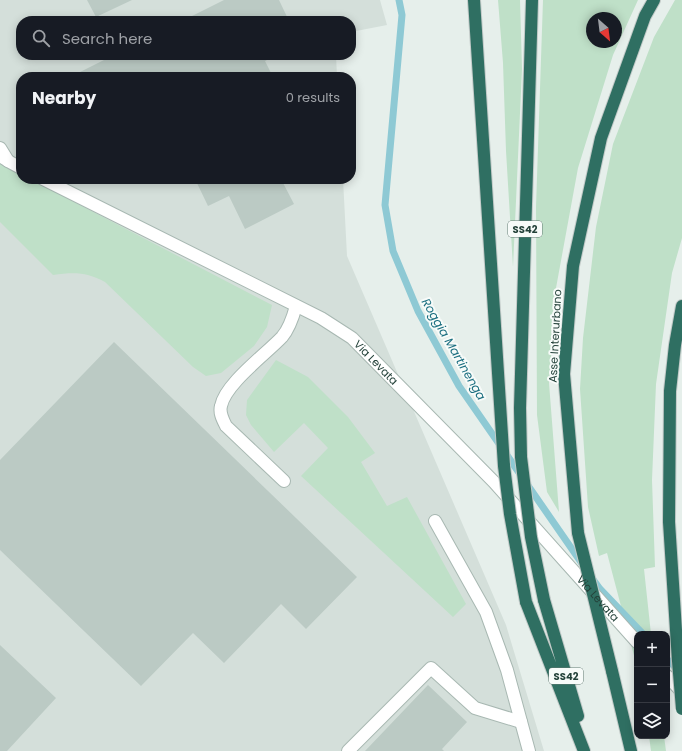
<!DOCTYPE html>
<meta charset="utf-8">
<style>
:root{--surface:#171b24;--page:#242831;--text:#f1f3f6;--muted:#9ea1a6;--line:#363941}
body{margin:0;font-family:Poppins,sans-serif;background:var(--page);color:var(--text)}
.controls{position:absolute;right:12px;bottom:12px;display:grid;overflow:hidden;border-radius:8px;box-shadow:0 2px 10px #0003}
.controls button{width:36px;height:36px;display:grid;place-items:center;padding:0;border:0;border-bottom:1px solid var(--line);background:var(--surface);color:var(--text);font:20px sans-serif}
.compass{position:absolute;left:586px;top:12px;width:36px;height:36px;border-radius:50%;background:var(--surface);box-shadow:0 2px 10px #0003;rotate:152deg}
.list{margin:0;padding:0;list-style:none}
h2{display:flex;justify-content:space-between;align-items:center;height:52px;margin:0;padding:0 16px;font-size:17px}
h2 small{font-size:13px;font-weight:400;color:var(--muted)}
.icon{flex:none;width:22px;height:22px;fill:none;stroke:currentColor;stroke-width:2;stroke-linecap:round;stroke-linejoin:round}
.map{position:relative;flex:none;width:682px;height:751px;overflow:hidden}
.search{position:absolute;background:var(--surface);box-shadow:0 2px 10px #0003;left:16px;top:16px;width:340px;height:44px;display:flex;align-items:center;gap:10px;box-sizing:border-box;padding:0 14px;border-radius:16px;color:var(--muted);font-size:15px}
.panel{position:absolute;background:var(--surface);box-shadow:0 2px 10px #0003;left:16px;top:72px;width:340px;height:112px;border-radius:16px}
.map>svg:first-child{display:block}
</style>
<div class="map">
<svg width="682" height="751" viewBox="0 0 682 751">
<rect width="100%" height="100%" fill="#e6efeb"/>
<!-- built -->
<path fill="#d4dfda" d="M0,0h380l7,25 -36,7v-11h-330v34h315l1,22h-316v102h322l4,77 159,369 38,126h-544z"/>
<!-- green -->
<path fill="#bfe0c8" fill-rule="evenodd" d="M498,0h22l2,69 -9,198 -7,-116 -3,-88z
M543,0h95l-25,55 -35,113 -22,120 -7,95 10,129 -12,-20 -10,-77 -1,-208zM592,18h24v24h-24z
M675,0h7v238l-10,35 -16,111 -4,96 3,87 -11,2 7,65h-14v33l-30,-114 -8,3 -11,-49 -8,-118 3,-51 13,-111 17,-83 41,-107z
M0,163l21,11v5h9l242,126 -5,22 -13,19 -33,27 -15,3 -13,-9 -88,-85c-18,-10 -31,-10 -52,-7l-53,-53z
M276,360l32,17 40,40 27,36 -14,9 26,44 20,-9 59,107 -13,13 -152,-141 27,-28 -24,-25 -30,29 -23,-27 -5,-10 1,-15z
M649,736h15l2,15h-15z"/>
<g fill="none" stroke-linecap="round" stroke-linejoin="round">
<!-- stream -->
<path stroke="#8ec9d4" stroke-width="7" d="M399,0l3,15 -17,190 8,46 25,60 41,75 124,179
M592,578l8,11 43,45
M667,659l11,11"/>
</g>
<!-- building -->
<path fill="#bbcac4" d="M87,0h45l-36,17z
M224,0h55l10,21h-107z
M114,55h163l-12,6 8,16h-203z
M195,179h86l13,25 -49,25 -16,-33 -21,10z
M114,342l243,235 -51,52 -25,-25 -57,59 -31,-30 -52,53 -141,-136v-90z
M0,645l56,53 -49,53h-7z
M428,685l39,37 -25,27 2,2h-79z"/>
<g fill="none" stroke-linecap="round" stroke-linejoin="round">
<defs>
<g id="minor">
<path d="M0,148l8,13 -8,-5"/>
<path d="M8,161l13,7"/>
<path id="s1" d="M43,179l278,139 31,20 142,144 143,160"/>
<path d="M284,481l-58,-55c-3,-6 -7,-13 -5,-20 4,-22 45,-52 61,-69 7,-8 11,-20 14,-31"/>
<path d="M435,521l51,91 21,58 22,81"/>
<path d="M667,676l15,16"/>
<path d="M348,751l83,-83 44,40 46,14"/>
</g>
<path id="highway" d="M474,0l30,466
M521,457l-1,-49 12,-408
M578,533l-14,-159 9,-108 28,-128 44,-122 9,-16
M544,600l34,116
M526,602l58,149
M678,661l-9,-139 1,-131 5,-46 7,-39
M612,671l19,80"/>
</defs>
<!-- minor casing -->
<use href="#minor" stroke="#a8b8b2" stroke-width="14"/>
<!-- highway casing -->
<use href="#highway" stroke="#c2cac8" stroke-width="14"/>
<!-- minor -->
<use href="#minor" stroke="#fff" stroke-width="12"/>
<!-- highway -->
<use href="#highway" stroke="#2f6f62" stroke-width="12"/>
<defs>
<path id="highway-bridge" d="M521,457l10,80 13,63
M504,466l6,48 16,88
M578,533l34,138
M678,661l4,48"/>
</defs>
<!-- highway-bridge casing -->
<use href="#highway-bridge" stroke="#c2cac8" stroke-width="14" stroke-linecap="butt"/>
<!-- highway-bridge -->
<use href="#highway-bridge" stroke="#2f6f62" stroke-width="12"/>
</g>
<g text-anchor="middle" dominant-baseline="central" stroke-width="4" stroke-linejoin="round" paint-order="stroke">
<!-- shield labels -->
<g fill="#f7fbf9" stroke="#637a73" stroke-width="1">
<rect x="508" y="221" width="34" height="16" rx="3"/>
<rect x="549" y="668" width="34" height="16" rx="3"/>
</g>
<g font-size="10" font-weight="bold" fill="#24423a">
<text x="525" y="229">SS42</text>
<text x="566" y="676">SS42</text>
</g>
<!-- street labels -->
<g font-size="11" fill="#24423a" stroke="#f7fbf9">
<text transform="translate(555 336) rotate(-87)">Asse Interurbano</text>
<text stroke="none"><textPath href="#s1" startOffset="382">Via Levata</textPath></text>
<text stroke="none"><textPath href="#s1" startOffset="706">Via Levata</textPath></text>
</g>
<!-- water labels -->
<g font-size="12" font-style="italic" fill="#1c6f80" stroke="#f7fbf9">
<text transform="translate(454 349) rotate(60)">Roggia Martinenga</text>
</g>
</g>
</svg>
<div class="controls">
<button>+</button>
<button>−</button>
<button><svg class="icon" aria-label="layers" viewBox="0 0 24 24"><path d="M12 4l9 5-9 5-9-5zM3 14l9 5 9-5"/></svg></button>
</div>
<svg class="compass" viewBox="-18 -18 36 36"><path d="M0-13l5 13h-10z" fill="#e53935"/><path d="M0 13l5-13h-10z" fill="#9ea1a6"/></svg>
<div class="search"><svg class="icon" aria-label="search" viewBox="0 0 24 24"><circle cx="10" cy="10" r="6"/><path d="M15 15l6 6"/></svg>Search here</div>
<section class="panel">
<h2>Nearby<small>0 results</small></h2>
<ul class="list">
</ul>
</section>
</div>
